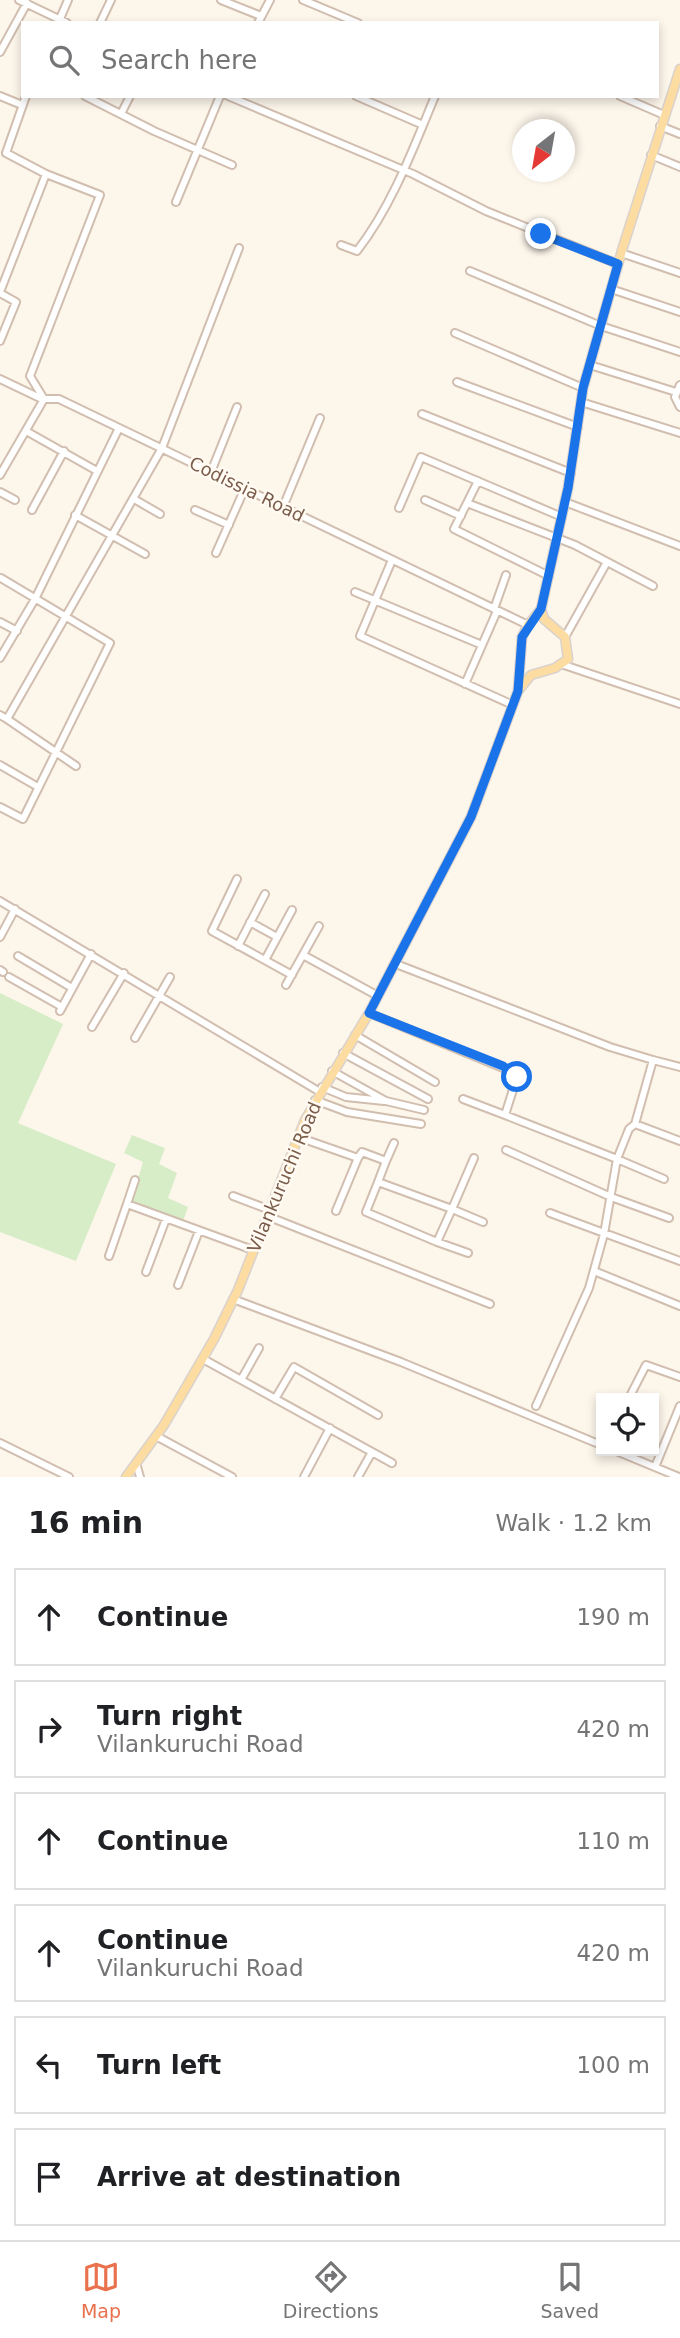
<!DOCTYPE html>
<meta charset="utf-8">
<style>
:root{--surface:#fff;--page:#f2f2f2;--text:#202124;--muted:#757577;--line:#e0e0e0;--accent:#ea714d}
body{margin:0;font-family:"DejaVu Sans",sans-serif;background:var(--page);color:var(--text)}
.controls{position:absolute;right:21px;bottom:21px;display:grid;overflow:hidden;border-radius:0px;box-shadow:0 4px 10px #0003}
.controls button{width:63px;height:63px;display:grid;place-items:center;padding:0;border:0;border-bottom:2px solid var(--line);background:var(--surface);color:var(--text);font:35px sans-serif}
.compass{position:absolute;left:512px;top:119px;width:63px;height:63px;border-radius:50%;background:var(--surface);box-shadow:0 4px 10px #0003;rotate:211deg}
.stop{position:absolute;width:21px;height:21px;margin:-16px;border:5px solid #1a73e8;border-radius:50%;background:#fff}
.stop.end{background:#1a73e8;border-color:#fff;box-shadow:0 2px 7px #0008}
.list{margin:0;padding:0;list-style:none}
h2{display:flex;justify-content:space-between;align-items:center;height:91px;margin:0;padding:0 28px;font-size:30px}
h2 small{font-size:23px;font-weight:400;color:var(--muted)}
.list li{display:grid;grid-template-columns:46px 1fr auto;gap:21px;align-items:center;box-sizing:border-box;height:98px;margin:0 14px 14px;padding:0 14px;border:2px solid var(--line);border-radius:0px}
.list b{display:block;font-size:26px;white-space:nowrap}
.list p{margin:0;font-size:23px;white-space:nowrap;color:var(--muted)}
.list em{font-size:23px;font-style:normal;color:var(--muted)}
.icon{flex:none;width:38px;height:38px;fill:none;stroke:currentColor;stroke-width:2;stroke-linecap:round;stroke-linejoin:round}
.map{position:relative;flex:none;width:680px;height:1477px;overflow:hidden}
.search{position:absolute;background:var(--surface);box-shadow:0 4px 10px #0003;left:21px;right:21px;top:21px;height:77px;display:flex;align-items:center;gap:18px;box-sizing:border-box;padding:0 24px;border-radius:0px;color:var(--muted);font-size:26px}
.sheet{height:763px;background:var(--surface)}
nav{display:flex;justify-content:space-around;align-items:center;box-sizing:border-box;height:98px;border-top:2px solid var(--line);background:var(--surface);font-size:19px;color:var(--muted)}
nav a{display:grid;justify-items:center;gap:4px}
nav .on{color:var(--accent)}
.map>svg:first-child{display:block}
</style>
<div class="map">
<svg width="680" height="1477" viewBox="0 0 680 1477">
<rect width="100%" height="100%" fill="#fdf6eb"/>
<!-- green -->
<path fill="#d6edc8" d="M0,993l63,31 -45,99 98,41 -40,97 -76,-29z
M132,1135l33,13 -6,16 18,9 -9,25 20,9 -5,14 -52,-18 12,-41 -19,-9z"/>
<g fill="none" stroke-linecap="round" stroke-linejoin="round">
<defs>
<path id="minor" d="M19,0l48,23
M221,0l40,16
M303,0l55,23
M59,21l9,-21
M100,23l11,-23
M258,23l12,-23
M0,52l27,-49
M0,96l22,9
M26,96l-20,57 40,21 54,21 -70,181 14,23
M85,96l69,35 78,34
M228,96l185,78 73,37 132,53
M356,96l67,29
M620,96l44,19
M121,114l9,-18
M660,126l20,8
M651,155l29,12
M176,202l44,-106
M341,245l16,6c35,-45 56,-102 78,-155
M621,253l59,20
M470,271l131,55 79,26
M611,289l69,23
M0,292l46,-118
M0,293l16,9 -16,39
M455,333l128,55
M590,365l86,27
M0,379l42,20
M457,382l121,45
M680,385l-5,12 5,10
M581,402l99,31
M422,414l149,59
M26,431l71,40
M211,472l26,-65
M0,475l44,-76h15l469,226
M478,481l-24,48 95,47
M0,492l15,8
M134,499l26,15
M425,500l36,16
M565,502l115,44
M467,503l108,42 78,41
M283,507l37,-89
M399,508l22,-51 141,60
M32,510l32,-59
M195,510l34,15
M75,515l70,39
M216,553l29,-65
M392,560l-32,76 153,69
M355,592l127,53
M494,609l12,-34
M0,622l17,9
M565,637l42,-75
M0,658l35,-59 84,-171
M564,665l116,39
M465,684l32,-73
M0,715l7,4 155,-271 77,-200
M7,719l69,47
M0,765l38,22
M0,807l23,12 87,-176 -109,-65
M237,879l-25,52 80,44
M0,901l320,191
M250,922l27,15
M0,937l15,-28
M238,946l27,-52
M303,955l75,41
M18,956l54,32
M265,960l27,-50
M396,964l214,83 43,13 -18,64 45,17
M0,970l3,2
M9,977l53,30
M286,985l33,-59
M60,1011l31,-57
M369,1013l146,60 2,4 -12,38 112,44 12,-30 6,-5
M92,1027l32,-54
M355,1035l80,47
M135,1038l35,-61
M343,1053l85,46
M653,1060l27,7
M332,1071l54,30 38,9
M322,1087l24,10 38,4
M463,1099l42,16
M315,1100l32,12 74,12
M298,1137l60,21 4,-6 24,9 -8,21 74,27 -15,33 -71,-30 12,-30
M506,1150l105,47 58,21
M474,1158l-22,51 31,13
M386,1161l8,-18
M233,1196l37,14
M127,1204l8,-24
M336,1211l22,-53
M550,1213l130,48
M267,1216l223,88
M437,1242l31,11
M109,1256l18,-52 126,46
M594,1271l86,35
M146,1272l20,-53
M178,1285l21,-54
M233,1299l168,63 200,83
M203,1359l189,104
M241,1380l18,-32
M629,1398l17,-33 34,12
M275,1399l19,-32 84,48
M536,1406l53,-118 15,-54 13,-75 47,20
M156,1436l76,41
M0,1443l69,34
M616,1451l63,26
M136,1463l4,14
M655,1467l25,-61
M304,1477l26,-49
M358,1477l14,-25"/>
<path id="major" d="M518,691l4,-54 6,-12 13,-16
M126,1477l38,-52 50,-86 24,-49 67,-170 64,-107 102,-196 47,-126 13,-16 24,-7 13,-9 -3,-22 -21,-18 -3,-10 27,-121 15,-100 40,-141 57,-178"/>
</defs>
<!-- minor casing -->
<use href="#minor" stroke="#d1beaf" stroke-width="10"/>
<!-- major casing -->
<use href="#major" stroke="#dad2cd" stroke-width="11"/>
<!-- minor -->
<use href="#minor" stroke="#fff" stroke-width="6"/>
<!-- major -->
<use href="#major" stroke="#fddca2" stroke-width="8"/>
</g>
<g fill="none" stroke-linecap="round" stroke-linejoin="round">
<!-- route -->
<path stroke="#1a73e8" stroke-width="9" d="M517,1077l-14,-11 -134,-53 102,-196 47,-126 4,-54 19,-28 27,-121 15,-100 35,-124 -77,-30"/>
</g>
<g text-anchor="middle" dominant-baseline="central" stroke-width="5" stroke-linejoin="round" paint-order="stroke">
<!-- street labels -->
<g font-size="18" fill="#7b5d4c" stroke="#fffaf2">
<text transform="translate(247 489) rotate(26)">Codissia Road</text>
<text transform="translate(284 1177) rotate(-67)">Vilankuruchi Road</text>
</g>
</g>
</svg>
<div class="controls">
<button><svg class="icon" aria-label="locate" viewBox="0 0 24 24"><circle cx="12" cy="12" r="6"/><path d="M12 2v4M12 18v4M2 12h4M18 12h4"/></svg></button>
</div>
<svg class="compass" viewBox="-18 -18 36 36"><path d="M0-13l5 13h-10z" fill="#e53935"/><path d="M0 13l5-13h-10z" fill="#757577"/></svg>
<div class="stop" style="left:517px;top:1077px"></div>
<div class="stop end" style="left:541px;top:234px"></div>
<div class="search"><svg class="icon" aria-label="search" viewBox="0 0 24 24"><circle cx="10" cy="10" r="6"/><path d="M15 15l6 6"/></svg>Search here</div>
</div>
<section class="sheet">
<h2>16 min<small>Walk · 1.2 km</small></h2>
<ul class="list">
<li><svg class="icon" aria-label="ahead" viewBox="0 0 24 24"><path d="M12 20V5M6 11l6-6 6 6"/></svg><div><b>Continue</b></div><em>190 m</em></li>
<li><svg class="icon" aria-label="right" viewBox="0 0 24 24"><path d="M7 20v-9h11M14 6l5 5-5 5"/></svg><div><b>Turn right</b><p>Vilankuruchi Road</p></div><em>420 m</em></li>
<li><svg class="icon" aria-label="ahead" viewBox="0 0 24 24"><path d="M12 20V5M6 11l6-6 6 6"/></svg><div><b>Continue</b></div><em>110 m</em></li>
<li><svg class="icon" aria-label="ahead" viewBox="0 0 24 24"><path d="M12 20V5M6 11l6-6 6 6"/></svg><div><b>Continue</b><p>Vilankuruchi Road</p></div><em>420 m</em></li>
<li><svg class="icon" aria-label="left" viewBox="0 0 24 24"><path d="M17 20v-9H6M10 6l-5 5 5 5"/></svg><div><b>Turn left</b></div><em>100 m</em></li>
<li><svg class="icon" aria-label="arrive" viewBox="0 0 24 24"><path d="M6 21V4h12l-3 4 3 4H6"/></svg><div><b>Arrive at destination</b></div></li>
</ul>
</section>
<nav>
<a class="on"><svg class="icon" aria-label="map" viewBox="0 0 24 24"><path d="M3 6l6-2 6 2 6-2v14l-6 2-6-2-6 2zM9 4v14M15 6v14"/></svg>Map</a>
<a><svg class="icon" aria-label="directions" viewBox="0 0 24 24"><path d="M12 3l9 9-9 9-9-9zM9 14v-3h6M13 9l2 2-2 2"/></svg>Directions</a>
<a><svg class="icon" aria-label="saved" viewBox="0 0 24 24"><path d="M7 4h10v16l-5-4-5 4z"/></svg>Saved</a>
</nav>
